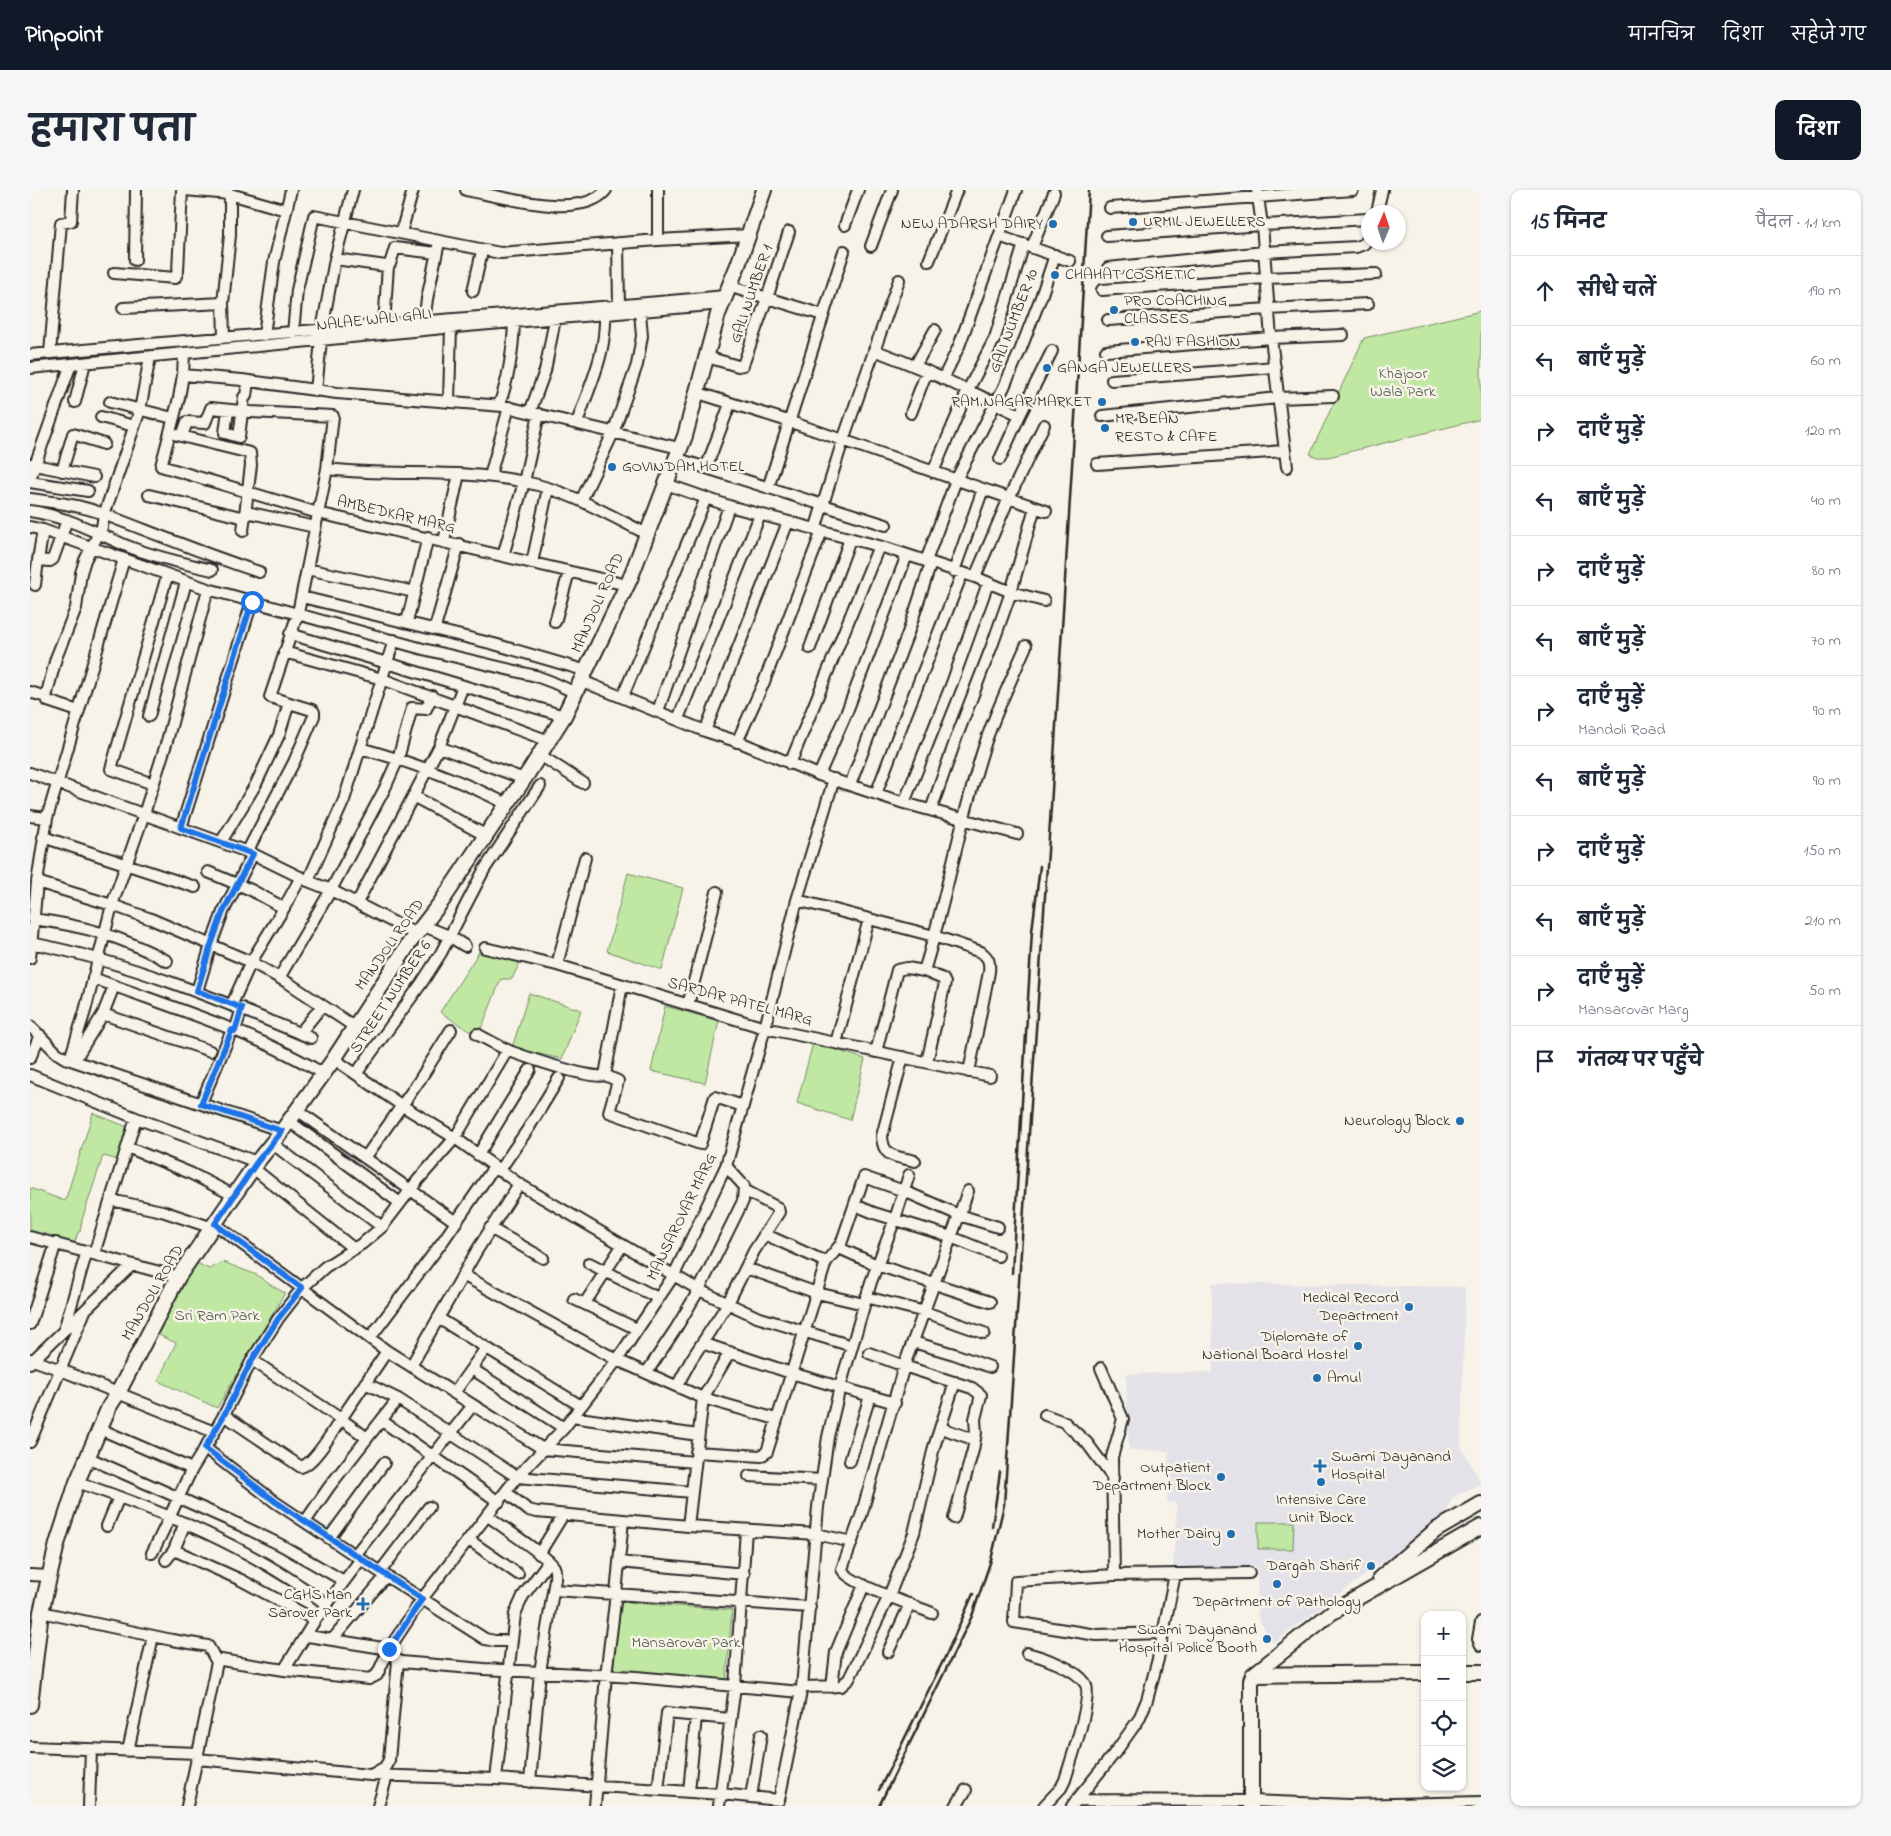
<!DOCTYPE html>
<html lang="hi">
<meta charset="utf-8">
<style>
:root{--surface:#fff;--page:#f6f6f7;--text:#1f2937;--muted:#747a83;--line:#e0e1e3;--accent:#111827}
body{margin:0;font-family:"Indie Flower","Playpen Sans Deva",sans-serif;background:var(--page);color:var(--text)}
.controls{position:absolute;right:15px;bottom:15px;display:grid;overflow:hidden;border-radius:10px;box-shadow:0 1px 4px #0004}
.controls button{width:45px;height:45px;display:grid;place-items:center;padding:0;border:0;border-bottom:1px solid var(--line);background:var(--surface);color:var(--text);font:25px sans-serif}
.compass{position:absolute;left:1331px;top:15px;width:45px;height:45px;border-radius:50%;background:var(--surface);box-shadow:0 1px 4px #0004;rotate:2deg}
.stop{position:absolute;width:15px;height:15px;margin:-11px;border:4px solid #1a73e8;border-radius:50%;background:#fff}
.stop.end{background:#1a73e8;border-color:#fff;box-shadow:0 1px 5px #0008}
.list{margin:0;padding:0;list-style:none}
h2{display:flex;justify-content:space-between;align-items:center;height:65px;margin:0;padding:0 20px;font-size:21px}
h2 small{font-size:16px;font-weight:400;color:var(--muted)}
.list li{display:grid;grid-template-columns:32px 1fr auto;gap:15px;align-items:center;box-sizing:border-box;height:70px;padding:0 20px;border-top:1px solid var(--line)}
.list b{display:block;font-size:19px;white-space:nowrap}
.list p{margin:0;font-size:16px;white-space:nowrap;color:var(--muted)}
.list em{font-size:16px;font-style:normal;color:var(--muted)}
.icon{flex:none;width:28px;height:28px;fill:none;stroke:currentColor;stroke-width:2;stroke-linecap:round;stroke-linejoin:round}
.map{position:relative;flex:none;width:1451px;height:1616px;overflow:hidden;border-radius:10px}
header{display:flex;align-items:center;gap:30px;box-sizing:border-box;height:70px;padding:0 25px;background:var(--accent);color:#fff}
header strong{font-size:24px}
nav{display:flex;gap:28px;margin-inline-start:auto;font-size:18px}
.intro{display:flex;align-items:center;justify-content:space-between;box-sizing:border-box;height:120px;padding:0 30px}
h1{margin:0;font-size:35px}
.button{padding:12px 22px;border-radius:10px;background:var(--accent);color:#fff;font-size:18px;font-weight:700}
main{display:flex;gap:30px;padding:0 30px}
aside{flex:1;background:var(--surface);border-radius:10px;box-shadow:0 1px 4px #0004}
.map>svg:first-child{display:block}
</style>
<header>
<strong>Pinpoint</strong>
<nav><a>मानचित्र</a><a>दिशा</a><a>सहेजे गए</a></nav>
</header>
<div class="intro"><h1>हमारा पता</h1><a class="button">दिशा</a></div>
<main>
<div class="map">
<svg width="1451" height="1616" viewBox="0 0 1451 1616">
<rect width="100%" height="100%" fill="#f7f3e8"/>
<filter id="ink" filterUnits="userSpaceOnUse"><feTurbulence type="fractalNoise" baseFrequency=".02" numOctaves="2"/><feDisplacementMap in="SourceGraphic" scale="10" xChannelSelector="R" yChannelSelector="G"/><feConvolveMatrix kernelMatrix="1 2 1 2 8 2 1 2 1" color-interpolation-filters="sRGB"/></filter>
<g filter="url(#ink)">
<!-- built -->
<path fill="#e3e2e9" d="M1182,1093l253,4 -4,160 20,36 -29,15 -5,15 -71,54 -3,-6 -7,4 4,6 -97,72 -15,-25 -1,-52 -84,1 4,-64 -10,-1 2,-51 -40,-1 -3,-76 87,-2z"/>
<!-- green -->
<path fill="#c0e8a3" stroke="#768a67" d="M1451,121v108l-153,38h-11l-7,-3 54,-116z
M598,683l55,15 -21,82 -55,-19z
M451,759l40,11 -9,19h-11l-23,58 -38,-25z
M499,803l52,17 -19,49 -50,-11z
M635,816l54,15 -14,62 -54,-12z
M783,853l52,16 -15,61 -53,-17z
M63,923l37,15 -11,32 -16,-4 -21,64 -2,12h-2l-4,13 -44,-12v-45l35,13z
M193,1072l34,13 15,11 13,7 -68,115 -59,-27 18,-38 -24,-11 37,-59 8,-10 12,6z
M1228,1332h36l-1,27h-35z
M590,1411l27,3 85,6 -6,73 -113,-10z"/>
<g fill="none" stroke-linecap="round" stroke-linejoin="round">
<defs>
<path id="street" d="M155,0l45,4 56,16
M436,0c33,6 116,31 140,0
M628,0v50
M1227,0l5,35 9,113 16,129
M1080,18l243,-18
M1347,22l5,-22
M815,35l13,-35
M371,43l12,-43
M969,46l71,25
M1077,46l155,-11 106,-6
M588,53l1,62
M841,56l21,-56
M1002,57l22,-54
M305,69l51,7 4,-2 5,-16 41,5
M105,70l1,-70
M899,71l28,-71
M1078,78l156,-16 92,-5 8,-3 4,-5
M84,83l61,5 3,-7 4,-81
M698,96l95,29
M1072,100l163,-12 111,-4
M443,101l9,-40
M93,118l100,-5
M1078,130l160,-11 100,-5
M394,132l3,-23 11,-52
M354,135l4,-59
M263,143l4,-43 17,-74 186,37 158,-13 91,-5
M234,145l10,-73 17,-72
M194,147l-1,-34 7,-68v-41
M844,160c32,12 63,25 93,40 18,8 34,17 53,25
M1076,161l165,-13 72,-3
M20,163l11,-130 10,-2 2,-31
M154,164l-1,21 -4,23 -18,68 157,47 309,72
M0,165c231,-23 463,-37 695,-59
M677,167l31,9 5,-1 24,-67 22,-66
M885,176l20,-36
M0,178l414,-40 278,-24
M153,185l59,5 95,13 166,13 176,42
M913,189l16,-33 57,-156
M1082,190l163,-13
M286,201l6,-61 13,-71 18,-69
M665,202l93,29 258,90
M419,211l2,-74
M45,212l10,-39
M80,212l63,16
M469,215c10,-27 14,-54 15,-83
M198,220l-3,23 14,4 5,-40 2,-1 2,-15
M500,222l15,-41 10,-52
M881,223l16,-42
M1072,226l176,-18 55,-2
M71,227l33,9
M547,233c14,-42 30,-68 28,-115
M147,245l73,18 1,12 -8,66
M152,246l5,-14 18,1 6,-15 40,4 82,4 -6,53 -20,100
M645,268l211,67
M970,269l20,-44 32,-64
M0,274l64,13
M1067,274l187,-13
M676,278l24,-64
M297,279c66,8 133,-1 198,13 44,9 82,32 122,52
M32,281l11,-37 31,10
M903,282l35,-82 27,-52 29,-94
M460,286l19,-69
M0,289l41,-115
M0,292l58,9
M636,294l63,22 157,42 89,29 36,15 33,9
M738,298l76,-237
M119,305l96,23
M0,309c22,3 46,5 68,13 53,20 106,42 161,60
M551,311l32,-68 24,-68 5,-29 -2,-24
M0,321c35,5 65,21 97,35 27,11 56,17 85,24
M216,322l69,15
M0,337l13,3 165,59 215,60 113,27 16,6 24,11
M785,340l28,-90 56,-160
M414,351l15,-67
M473,366l21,-74 15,-68
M8,370l5,-30
M896,371l30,-81 48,-93 16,-36 21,-54 14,-42
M502,373l16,-75
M924,381l29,-82
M945,387l34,-79 35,-73
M5,395l3,-25 12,1 3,-2 14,-39
M272,407l192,47 93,27
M377,432l21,-85
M525,432l14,-50
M405,438l24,-84
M260,444l274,82
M780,458l40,-109
M254,462l98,27 167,62
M552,491l123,50 37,12 77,32 85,28 113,31
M0,502l16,5
M593,506l83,-198
M48,521l-30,-10 -2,-4 10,-39 20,-50 5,-35 4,-13 17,-33 2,-12 36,-105 10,-53
M628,521l71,-205
M119,526l37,-134
M648,529l82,-204
M675,541l83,-209
M707,552l27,-60 58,-151
M409,557l85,32
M330,558c51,14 100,32 147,56
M510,565l43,28
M760,574l89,-218
M0,583l223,81 55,27 23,9 85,44
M789,585l27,-61 61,-159
M123,594l-42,-15 56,-193
M820,595l58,-152 23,-70
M846,604l29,-77 57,-143
M383,606l72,39
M874,613l48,-120 36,-100
M901,620l26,-74 36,-93 18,-51 24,-85
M0,626l17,2
M151,638l71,-226
M13,647l152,50
M191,652l35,-58 23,-49 10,-32
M217,662l47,-90 20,-46v-4l-2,-2 -42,-13 28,-84 9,-44 108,23
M178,682l43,18 33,18 -33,54 -19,42
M278,691l36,-81 50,-160
M7,692l75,23 39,14 100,43 39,22 65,43
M767,710l137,36 47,16c8,6 9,10 8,20l-20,100
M327,713l82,-156 24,-61
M254,718l17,-31
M3,729c52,7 88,17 134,42
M394,736l25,10 16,10
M1,753c98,19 189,57 280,95
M455,758l72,17 208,63 225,48
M0,768l7,-76 10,-64 77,-259
M527,775l28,-107
M63,788c77,29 159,53 231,96
M249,788l52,-88 54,-102 13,-29 14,-51 14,1 6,-13
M167,801l14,-46 12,-33 30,-58
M658,815l29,-113
M73,824l107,37
M0,836l27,27 8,5 217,73
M205,841l7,-23
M270,843l22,-27
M447,844c11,6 23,13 35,18 14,5 83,29 93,23l13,6 -9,31 91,32 15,-47 28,9
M806,853l33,-124
M846,862l21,-82 10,-2 17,3
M873,867l-21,79c1,23 15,20 33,25
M0,868l10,-23
M40,869l15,-48 27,-106 32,-91 23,-73 41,-152
M304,869l67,46 54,33 64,46 180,106 58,27 95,29
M44,871l29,-47 11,-28
M897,872l18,-79 -2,-4 -19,-8c24,-77 37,-157 63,-233 11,-31 26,-62 39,-92
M326,884l65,-90 20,-31 43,-83 56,-84
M0,885l106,43 121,44
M575,885l17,-90
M171,913l31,-73
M267,920l159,112
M259,931l111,82
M243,954l109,83
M97,957l63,26 45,23
M448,965l52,-85
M335,968l54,-77 32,-51
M223,978l101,81
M469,981l29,-42 31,-51
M81,1010l51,11 51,17
M825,1015l19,8 77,24 47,19
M185,1034l172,127 156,98 152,13
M460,1038l53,30
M734,1044l62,28
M0,1047l148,40
M809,1058l38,17 113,37
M64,1064l42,-136
M559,1073l69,35
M716,1078l71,25 47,11
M433,1085l154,85 86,38 73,21
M836,1107l59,15 59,21
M544,1109l63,30
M555,1113l37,-57
M408,1128l143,88
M0,1134l26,-81
M34,1140l23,-79
M340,1148l73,-97 51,-74
M883,1152l41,12 36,13
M672,1153l89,30 104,30
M839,1163l35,13 68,22 9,7 -6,24 1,14 -3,17 -19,68
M0,1169l31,11 153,62
M222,1170l89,59 46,-68
M0,1173l102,-98
M381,1176l65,-114 43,-68
M1071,1178l22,51 -11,38 2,118 135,-2
M442,1179l92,59
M617,1182l28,-42 24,-40 44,-89 1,-15 -18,-20
M335,1193l33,16 119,78 175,15
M647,1196l14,-26 36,-55 27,-54 25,-39 -1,-4 -34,-18
M424,1203l32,-45
M194,1225l77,52c13,-3 32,-36 40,-48l26,19
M1015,1225l19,7 23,21 26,35
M542,1227l126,18
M352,1231l117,81
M911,1238l29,10
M70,1239l92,40 13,-21 70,54 105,70 105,67 10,2h16
M0,1252l55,-131
M175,1258l19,-33 28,-55 26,-41 24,-31 23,-21 38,-24 19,-16 36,-47 37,-42 49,-82
M666,1262l65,4 6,-4 59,-190 15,-18 23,-67 40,14 55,24 39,12
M59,1268l151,67 41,20 63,36
M820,1271l20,-65
M719,1286l73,4
M47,1292c90,31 173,65 249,122
M476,1302l22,18 9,2 151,14 128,8 36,8
M457,1325c13,11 62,42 67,52 2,4 1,8 1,12l-15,93 -10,110
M275,1332l24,-35 69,-88
M77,1336l12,-29
M658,1336l15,-128 27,-46
M299,1348l55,-75
M439,1350l49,34
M144,1360l67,30 74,40
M122,1363c15,-28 26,-56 40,-84
M509,1364l24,-39
M325,1365l118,-150
M136,1370l8,-10 11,-27
M589,1372l125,12
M350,1382l49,-65
M0,1385l19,1
M1084,1385l-98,6 -2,41 83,13 65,-2
M524,1400l256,17
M11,1422l131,28 36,6 9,16
M902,1423c-15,-6 -87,-31 -90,-44l19,-53 43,-150 64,-175
M1451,1432l-3,17 3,6
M274,1448l11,-18 46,-61
M302,1450l54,-64
M858,1462l22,-48
M997,1463c16,4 48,15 58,30 9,12 -15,80 -20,97l-4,8 -17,18
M254,1480l85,9 8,-4 12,-26 33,-50 95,-122 47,-49 53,-68 57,-85 52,-109 39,-138 32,-128 37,-121
M772,1497l39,-1 8,-7 40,-83 25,-63 20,-86 21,-65
M802,1497l4,-35 28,-67
M0,1557l168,6
M98,1561l25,-115
M167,1569l173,16 126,4 225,15 58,6 23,-113 16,-180 10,-70 12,-50 31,-105 24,-63 14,-44
M341,1585l14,-8 4,-7 9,-99
M466,1589l19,-165 8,-18 26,-35
M628,1600l9,-77 63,6
M659,1602l7,-76
M721,1607l10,-62
M1048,1610l173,1 98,4 132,-3
M59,1616l2,-56
M157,1616l30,-144 4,-2 63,10 20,-32 4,-2 81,13 7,10 5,3 83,7 152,8 165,15
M348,1616l9,-30
M565,1616l11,-131 10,-81 7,-74
M689,1616l16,-120 11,-156
M926,1616l10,-16
M1042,1616l45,-56 22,-31 8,-19 11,-41 17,-85"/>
<path id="secondary" d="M1350,1388l56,-48 45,-26
M1432,1482h19
M1223,1485l172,-2
M0,1515l11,-93 16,-68 20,-62 32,-75 9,-14 60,-116 79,-115 25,-31 52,-72 76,-117 32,-41 86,-128 36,-57 66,-137 36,-95 19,-48 33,-122 20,-49 26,-75
M1221,1616v-126l2,-5 78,-62 150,-86"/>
</defs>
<!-- street casing -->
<use href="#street" stroke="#2b2b2b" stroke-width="14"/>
<!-- secondary casing -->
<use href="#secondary" stroke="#2b2b2b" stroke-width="18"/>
<!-- street -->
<use href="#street" stroke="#f7f3e8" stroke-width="10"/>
<!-- secondary -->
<use href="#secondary" stroke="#f7f3e8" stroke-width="14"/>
<!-- rail -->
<path stroke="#2b2b2b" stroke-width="2.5" d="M982,1083l20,-342 8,-65
M962,1337l8,-55
M849,1600l67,-135 27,-61
M849,1616l93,-190 19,-56 13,-55 47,-698 38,-617"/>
</g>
</g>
<g fill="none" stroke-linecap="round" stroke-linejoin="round" filter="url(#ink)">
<!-- route -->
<path stroke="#1a73e8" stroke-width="6" d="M222,412l-71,226 72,26 -30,58 -12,33 -14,46 45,17 -7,23 -3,-1 -31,74 81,27 -25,31 -42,62 87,64 -24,31 -26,41 -28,55 -19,33 71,54 146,97 -33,50"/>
</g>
<!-- markers -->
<g fill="#1f6fb2" stroke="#f7f3e8" stroke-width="2">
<circle cx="1103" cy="32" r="5"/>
<circle cx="1023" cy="34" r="5"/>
<circle cx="1025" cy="85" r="5"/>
<circle cx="1084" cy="120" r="5"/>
<circle cx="1105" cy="152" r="5"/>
<circle cx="1017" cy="178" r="5"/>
<circle cx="1072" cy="212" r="5"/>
<circle cx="1075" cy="238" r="5"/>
<circle cx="582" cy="277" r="5"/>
<circle cx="1430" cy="931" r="5"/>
<circle cx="1379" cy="1117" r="5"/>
<circle cx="1328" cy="1156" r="5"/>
<circle cx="1287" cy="1188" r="5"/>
<path d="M1287.5 1268.5h5v5h5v5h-5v5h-5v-5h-5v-5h5z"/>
<circle cx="1191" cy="1287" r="5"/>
<circle cx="1291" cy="1292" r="5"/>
<circle cx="1201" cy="1344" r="5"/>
<circle cx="1341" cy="1376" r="5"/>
<circle cx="1247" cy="1394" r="5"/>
<path d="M330.5 1406.5h5v5h5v5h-5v5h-5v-5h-5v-5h5z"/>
<circle cx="1237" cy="1449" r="5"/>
</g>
<g text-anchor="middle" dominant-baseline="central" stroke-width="5" stroke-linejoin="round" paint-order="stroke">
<!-- poi labels -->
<g font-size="16" fill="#2b2b2b" stroke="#f7f3e8" text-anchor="end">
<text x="1113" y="32" text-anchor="start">URMIL JEWELLERS</text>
<text x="1013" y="34">NEW ADARSH DAIRY</text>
<text x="1035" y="85" text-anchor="start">CHAHAT COSMETIC</text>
<text x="1094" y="111" text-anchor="start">PRO COACHING<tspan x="1094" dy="18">CLASSES</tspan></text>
<text x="1115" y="152" text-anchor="start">RAJ FASHION</text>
<text x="1027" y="178" text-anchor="start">GANGA JEWELLERS</text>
<text x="1062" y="212">RAM NAGAR MARKET</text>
<text x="1085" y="229" text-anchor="start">MR BEAN<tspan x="1085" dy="18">RESTO &amp; CAFE</tspan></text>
<text x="592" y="277" text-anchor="start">GOVINDAM HOTEL</text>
<text x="1420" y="931">Neurology Block</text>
<text x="1369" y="1108">Medical Record<tspan x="1369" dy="18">Department</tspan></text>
<text x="1318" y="1147">Diplomate of<tspan x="1318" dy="18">National Board Hostel</tspan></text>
<text x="1297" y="1188" text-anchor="start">Amul</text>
<text x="1301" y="1267" text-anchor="start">Swami Dayanand<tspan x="1301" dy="18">Hospital</tspan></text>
<text x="1181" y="1278">Outpatient<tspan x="1181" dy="18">Department Block</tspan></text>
<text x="1291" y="1310" text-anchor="middle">Intensive Care<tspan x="1291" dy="18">Unit Block</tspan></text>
<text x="1191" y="1344">Mother Dairy</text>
<text x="1331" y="1376">Dargah Sharif</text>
<text x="322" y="1405">CGHS Man<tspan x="322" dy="18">Sarover Park</tspan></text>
<text x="1247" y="1412" text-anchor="middle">Department of Pathology</text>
<text x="1227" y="1440">Swami Dayanand<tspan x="1227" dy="18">Hospital Police Booth</tspan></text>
</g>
<!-- street labels -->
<g font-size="16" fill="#2b2b2b" stroke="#f7f3e8">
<text transform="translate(722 104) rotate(-71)">GALI NUMBER 1</text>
<text transform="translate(344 130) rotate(-6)">NALAE WALI GALI</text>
<text transform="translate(984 131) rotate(-69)">GALI NUMBER 10</text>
<text transform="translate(366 325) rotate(13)">AMBEDKAR MARG</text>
<text transform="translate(568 413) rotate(-66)">MANDOLI ROAD</text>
<text transform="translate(360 755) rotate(-55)">MANDOLI ROAD</text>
<text transform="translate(361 807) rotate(-56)">STREET NUMBER 6</text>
<text transform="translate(710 812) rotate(15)">SARDAR PATEL MARG</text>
<text transform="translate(652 1027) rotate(-64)">MANSAROVAR MARG</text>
<text transform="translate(123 1103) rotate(-60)">MANDOLI ROAD</text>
</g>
<!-- park labels -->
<g font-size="16" fill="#505a49" stroke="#f7f3e8">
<text x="1373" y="184">Khajoor<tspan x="1373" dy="18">Wala Park</tspan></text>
<text x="187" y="1126">Sri Ram Park</text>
<text x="656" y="1453">Mansarovar Park</text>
</g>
</g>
</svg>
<div class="controls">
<button>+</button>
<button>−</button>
<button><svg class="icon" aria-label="locate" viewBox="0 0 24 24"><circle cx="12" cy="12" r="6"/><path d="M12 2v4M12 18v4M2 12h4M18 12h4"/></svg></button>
<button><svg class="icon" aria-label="layers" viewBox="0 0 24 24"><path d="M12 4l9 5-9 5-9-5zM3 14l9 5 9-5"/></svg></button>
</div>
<svg class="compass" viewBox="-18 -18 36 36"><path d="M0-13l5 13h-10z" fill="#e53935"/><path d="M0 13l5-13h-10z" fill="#747a83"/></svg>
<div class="stop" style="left:222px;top:412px"></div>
<div class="stop end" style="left:359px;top:1459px"></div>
</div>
<aside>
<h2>15 मिनट<small>पैदल · 1.1 km</small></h2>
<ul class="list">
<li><svg class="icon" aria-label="ahead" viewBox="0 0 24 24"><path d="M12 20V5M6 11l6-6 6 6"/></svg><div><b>सीधे चलें</b></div><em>190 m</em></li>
<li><svg class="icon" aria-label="left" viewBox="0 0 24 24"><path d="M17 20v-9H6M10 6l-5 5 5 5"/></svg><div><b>बाएँ मुड़ें</b></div><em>60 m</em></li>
<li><svg class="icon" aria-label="right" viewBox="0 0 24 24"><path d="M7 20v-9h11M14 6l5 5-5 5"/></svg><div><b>दाएँ मुड़ें</b></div><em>120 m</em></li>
<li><svg class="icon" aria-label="left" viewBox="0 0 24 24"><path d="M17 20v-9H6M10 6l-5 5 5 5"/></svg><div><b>बाएँ मुड़ें</b></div><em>40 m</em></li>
<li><svg class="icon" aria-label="right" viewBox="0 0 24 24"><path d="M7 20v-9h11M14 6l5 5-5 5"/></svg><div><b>दाएँ मुड़ें</b></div><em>80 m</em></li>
<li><svg class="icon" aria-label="left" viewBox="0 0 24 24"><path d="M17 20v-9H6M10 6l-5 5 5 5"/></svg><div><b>बाएँ मुड़ें</b></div><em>70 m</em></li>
<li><svg class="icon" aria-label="right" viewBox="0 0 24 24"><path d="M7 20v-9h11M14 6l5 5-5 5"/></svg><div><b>दाएँ मुड़ें</b><p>Mandoli Road</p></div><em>90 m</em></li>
<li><svg class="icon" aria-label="left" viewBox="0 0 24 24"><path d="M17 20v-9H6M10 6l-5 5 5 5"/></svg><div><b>बाएँ मुड़ें</b></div><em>90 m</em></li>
<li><svg class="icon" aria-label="right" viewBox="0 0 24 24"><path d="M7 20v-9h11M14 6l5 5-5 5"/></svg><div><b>दाएँ मुड़ें</b></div><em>150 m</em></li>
<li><svg class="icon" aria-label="left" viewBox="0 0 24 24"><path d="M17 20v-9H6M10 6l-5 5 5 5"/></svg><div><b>बाएँ मुड़ें</b></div><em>210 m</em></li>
<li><svg class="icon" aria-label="right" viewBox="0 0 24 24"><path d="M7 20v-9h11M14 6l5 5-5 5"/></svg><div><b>दाएँ मुड़ें</b><p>Mansarovar Marg</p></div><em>50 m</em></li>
<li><svg class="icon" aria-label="arrive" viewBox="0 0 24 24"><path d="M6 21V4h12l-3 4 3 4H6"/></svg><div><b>गंतव्य पर पहुँचे</b></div></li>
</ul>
</aside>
</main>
